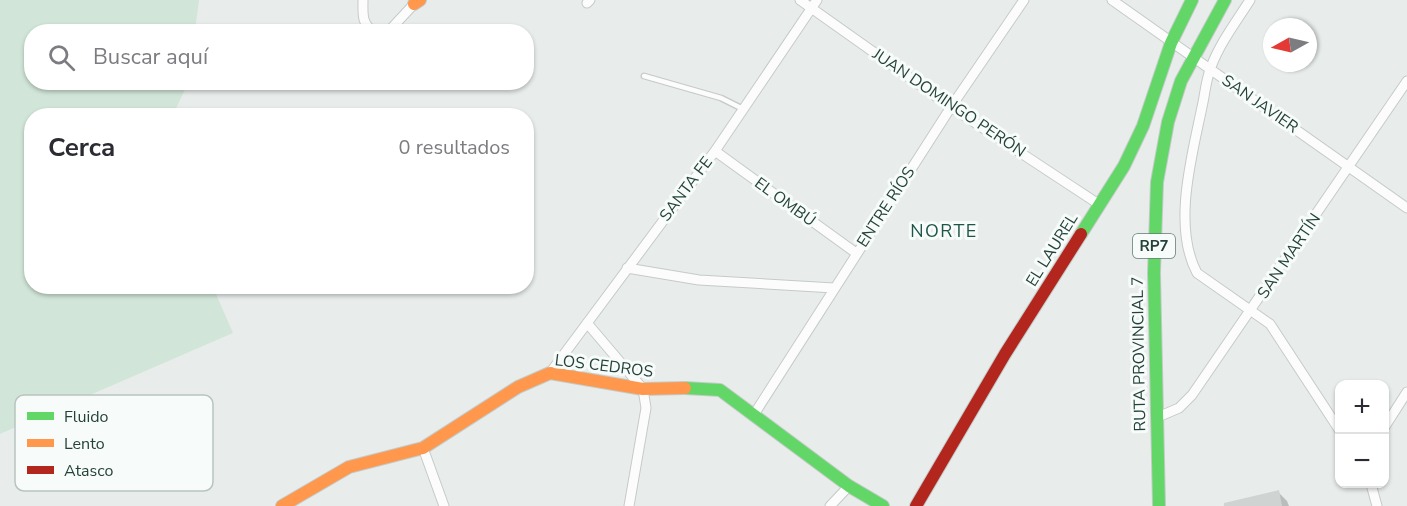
<!DOCTYPE html>
<html lang="es">
<meta charset="utf-8">
<style>
:root{--surface:#fff;--page:#f2f2f3;--text:#2b2b33;--muted:#7c7c81;--line:#e1e1e2}
body{margin:0;font-family:"Nunito Sans",sans-serif;background:var(--page);color:var(--text)}
.controls{position:absolute;right:18px;bottom:18px;display:grid;overflow:hidden;border-radius:12px;box-shadow:0 2px 4px #0004}
.controls button{width:54px;height:54px;display:grid;place-items:center;padding:0;border:0;border-bottom:2px solid var(--line);background:var(--surface);color:var(--text);font:30px sans-serif}
.compass{position:absolute;left:1263px;top:18px;width:54px;height:54px;border-radius:50%;background:var(--surface);box-shadow:0 2px 4px #0004;rotate:262deg}
.list{margin:0;padding:0;list-style:none}
h2{display:flex;justify-content:space-between;align-items:center;height:78px;margin:0;padding:0 24px;font-size:26px}
h2 small{font-size:20px;font-weight:400;color:var(--muted)}
.icon{flex:none;width:33px;height:33px;fill:none;stroke:currentColor;stroke-width:2;stroke-linecap:round;stroke-linejoin:round}
.map{position:relative;flex:none;width:1407px;height:506px;overflow:hidden}
.search{position:absolute;background:var(--surface);box-shadow:0 2px 4px #0004;left:24px;top:24px;width:510px;height:66px;display:flex;align-items:center;gap:15px;box-sizing:border-box;padding:0 21px;border-radius:24px;color:var(--muted);font-size:22px}
.panel{position:absolute;background:var(--surface);box-shadow:0 2px 4px #0004;left:24px;top:108px;width:510px;height:186px;border-radius:24px}
.map>svg:first-child{display:block}
</style>
<div class="map">
<svg width="1407" height="506" viewBox="0 0 1407 506">
<rect width="100%" height="100%" fill="#e8edeb"/>
<!-- green -->
<path fill="#d1e6d8" d="M0,0h199l-4,31 -163,1v50l156,1 -15,32 -141,1v170l181,1 20,46 -233,101z"/>
<!-- shadow -->
<path fill="#0003" d="M1278,492l9,9 2,5h-66z"/>
<!-- building -->
<path fill="#cfd4d2" d="M1279,490l3,16h-58v-3z"/>
<g fill="none" stroke-linecap="round" stroke-linejoin="round">
<defs>
<path id="lane" d="M644,76l77,22 22,11"/>
<path id="street" d="M363,0c0,13 -2,25 12,32
M800,0l151,107 149,98
M1112,0l295,208
M1250,0c-14,22 -30,43 -39,67 -5,12 -6,27 -9,40 -10,49 -30,119 -5,166l73,51 70,107
M587,3l3,-3
M388,32l26,-28
M715,151l141,102
M627,268l72,12 135,8
M587,323l56,66 3,19 -17,98
M550,373l165,-222 102,-151
M753,416l198,-309 73,-107
M1158,417l21,-9 13,-13 215,-314
M1384,428l23,-36
M423,448l21,58
M1371,484l6,22
M830,506l19,-20"/>
<path id="fast" d="M1081,234l43,-68 19,-40 28,-83 21,-43
M685,388l35,2 129,96 34,20
M1159,506l-5,-233 3,-91 11,-60 13,-41 44,-81"/>
<path id="slow" d="M414,4l6,-4
M282,506l67,-39 74,-19 95,-61 32,-14 93,16 42,-1"/>
<path id="jam" d="M916,506l89,-152 76,-120"/>
</defs>
<!-- lane casing -->
<use href="#lane" stroke="#c5cac8" stroke-width="7"/>
<!-- street casing -->
<use href="#street" stroke="#c5cac8" stroke-width="11"/>
<!-- fast casing -->
<use href="#fast" stroke="#c3cbc8" stroke-width="14"/>
<!-- slow casing -->
<use href="#slow" stroke="#c3cbc8" stroke-width="14"/>
<!-- jam casing -->
<use href="#jam" stroke="#c3cbc8" stroke-width="14"/>
<!-- lane -->
<use href="#lane" stroke="#fcfcfc" stroke-width="4.5"/>
<!-- street -->
<use href="#street" stroke="#fcfcfc" stroke-width="9"/>
<!-- fast -->
<use href="#fast" stroke="#63d668" stroke-width="12"/>
<!-- slow -->
<use href="#slow" stroke="#ff974d" stroke-width="12"/>
<!-- jam -->
<use href="#jam" stroke="#b3261e" stroke-width="12"/>
</g>
<g text-anchor="middle" dominant-baseline="central" stroke-width="6" stroke-linejoin="round" paint-order="stroke">
<!-- shield labels -->
<rect fill="#f7fbf9" stroke="#637a73" stroke-width="1.5" x="1133" y="234" width="42" height="24" rx="4.5"/>
<g font-size="15" font-weight="bold" fill="#24423a">
<text x="1154" y="246">RP7</text>
</g>
<!-- street labels -->
<g font-size="16" fill="#24423a" stroke="#f7fbf9">
<text transform="translate(949 103) rotate(34)">JUAN DOMINGO PERÓN</text>
<text transform="translate(1260 104) rotate(35)">SAN JAVIER</text>
<text transform="translate(686 189) rotate(-53)">SANTA FE</text>
<text transform="translate(785 202) rotate(36)">EL OMBÚ</text>
<text transform="translate(886 207) rotate(-57)">ENTRE RÍOS</text>
<text transform="translate(1052 250) rotate(-58)">EL LAUREL</text>
<text transform="translate(1289 256) rotate(-56)">SAN MARTÍN</text>
<text transform="translate(1139 354) rotate(-91)">RUTA PROVINCIAL 7</text>
<text transform="translate(604 366) rotate(7)">LOS CEDROS</text>
</g>
<!-- neighbourhood labels -->
<g font-size="18" letter-spacing="1.5" fill="#1f5548" stroke="#f7fbf9">
<text x="944" y="231">NORTE</text>
</g>
</g>
<!-- legend -->
<rect x="15" y="395" width="198" height="96" rx="9" fill="#f7fbf9" stroke="#b8c4c0" stroke-width="1.5"/>
<rect x="27" y="412" width="27" height="8" fill="#63d668"/>
<rect x="27" y="439" width="27" height="8" fill="#ff974d"/>
<rect x="27" y="466" width="27" height="8" fill="#b3261e"/>
<g font-size="16" fill="#24423a">
<text x="64" y="422">Fluido</text>
<text x="64" y="449">Lento</text>
<text x="64" y="476">Atasco</text>
</g>
</svg>
<div class="controls">
<button>+</button>
<button>−</button>
</div>
<svg class="compass" viewBox="-18 -18 36 36"><path d="M0-13l5 13h-10z" fill="#e53935"/><path d="M0 13l5-13h-10z" fill="#7c7c81"/></svg>
<div class="search"><svg class="icon" aria-label="search" viewBox="0 0 24 24"><circle cx="10" cy="10" r="6"/><path d="M15 15l6 6"/></svg>Buscar aquí</div>
<section class="panel">
<h2>Cerca<small>0 resultados</small></h2>
<ul class="list">
</ul>
</section>
</div>
